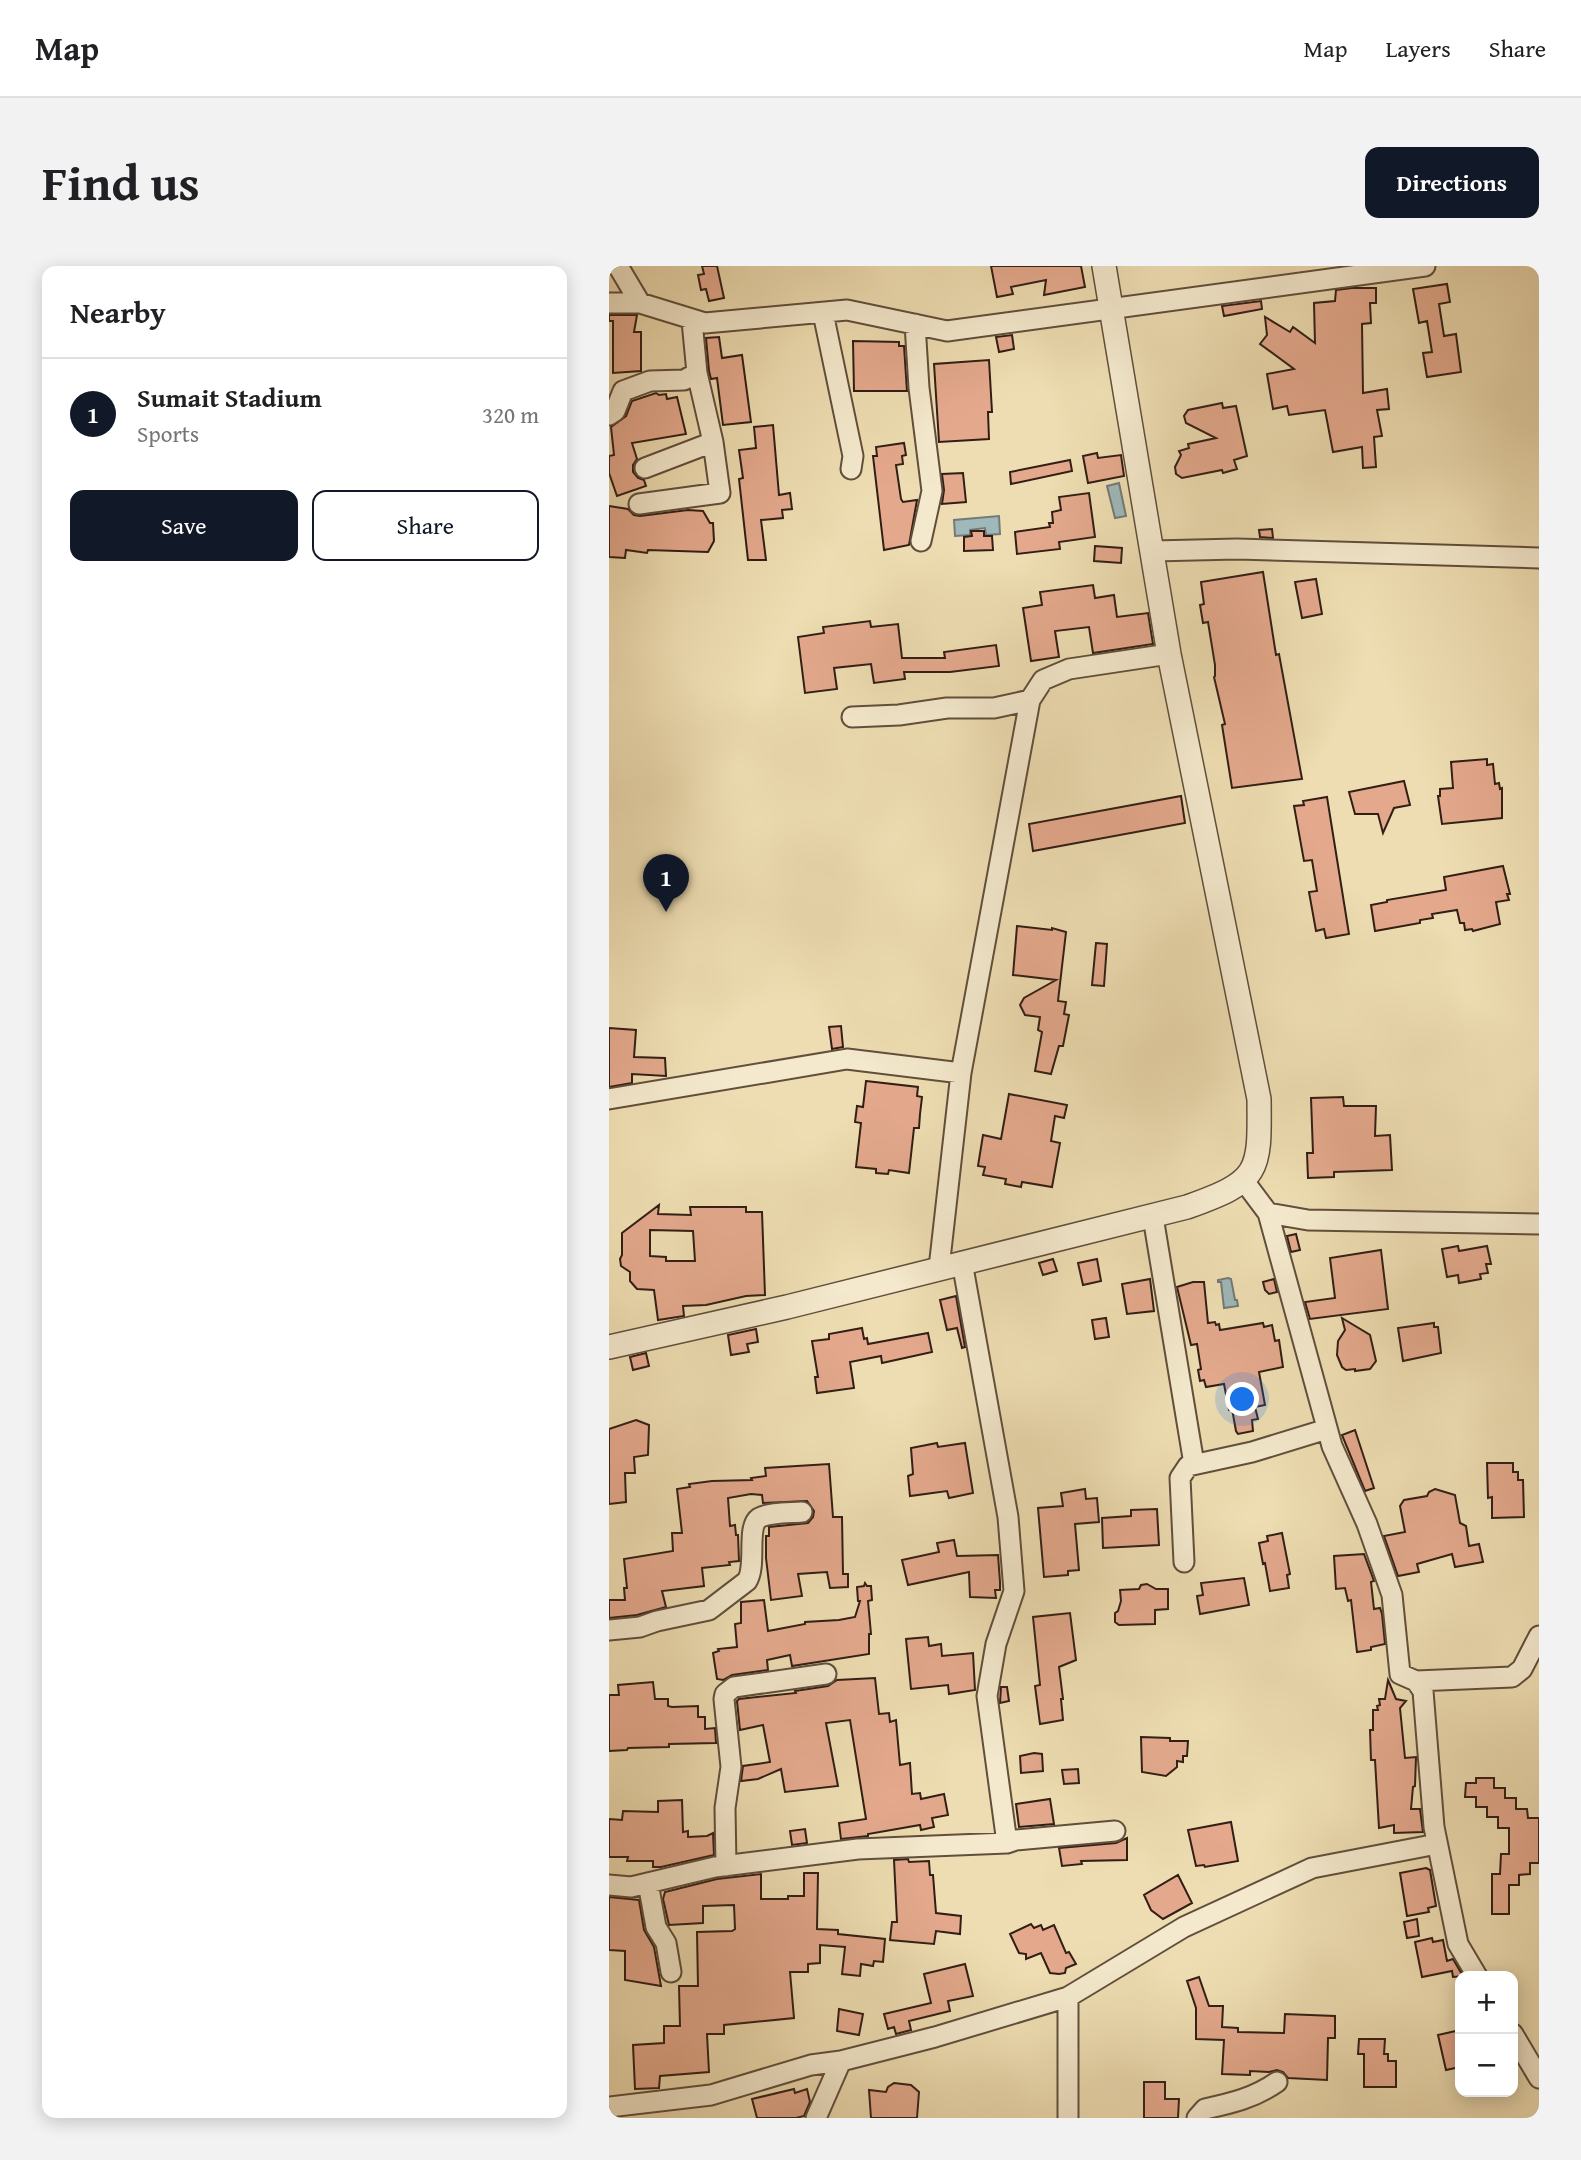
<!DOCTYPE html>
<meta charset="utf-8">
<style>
:root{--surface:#fff;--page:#f2f2f2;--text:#202124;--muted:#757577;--line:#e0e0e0;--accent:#111827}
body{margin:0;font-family:"Gentium Book Plus",serif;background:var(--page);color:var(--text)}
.controls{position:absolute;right:21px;bottom:21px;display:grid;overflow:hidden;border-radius:14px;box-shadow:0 4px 18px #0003}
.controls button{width:63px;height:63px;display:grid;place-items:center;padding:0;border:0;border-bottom:2px solid var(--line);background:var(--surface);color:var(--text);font:35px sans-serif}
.you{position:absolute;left:634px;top:1134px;width:24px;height:24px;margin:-18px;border:5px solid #fff;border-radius:50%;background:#1a73e8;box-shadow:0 0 0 10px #1a73e833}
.badge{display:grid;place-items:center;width:46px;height:46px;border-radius:50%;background:var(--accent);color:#fff;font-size:23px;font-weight:700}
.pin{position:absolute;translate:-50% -58px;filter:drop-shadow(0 2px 4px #0008)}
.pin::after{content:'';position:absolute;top:37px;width:24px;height:21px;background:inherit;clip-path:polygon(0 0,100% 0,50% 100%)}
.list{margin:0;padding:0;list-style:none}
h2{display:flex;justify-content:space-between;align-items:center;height:91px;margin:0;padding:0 28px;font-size:30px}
h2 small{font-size:23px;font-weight:400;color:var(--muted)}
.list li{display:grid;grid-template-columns:46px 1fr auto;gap:21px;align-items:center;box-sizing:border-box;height:112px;padding:0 28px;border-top:2px solid var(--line)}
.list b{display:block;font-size:26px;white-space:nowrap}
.list p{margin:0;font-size:23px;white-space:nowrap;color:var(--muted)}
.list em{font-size:23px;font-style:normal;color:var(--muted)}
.actions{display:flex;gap:14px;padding:21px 28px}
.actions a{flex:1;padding:16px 0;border:2px solid var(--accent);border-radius:14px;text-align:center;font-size:24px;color:var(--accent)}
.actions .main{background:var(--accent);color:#fff}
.map{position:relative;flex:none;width:930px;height:1852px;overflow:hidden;border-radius:14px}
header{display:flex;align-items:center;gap:42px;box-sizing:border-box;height:98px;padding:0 35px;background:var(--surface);border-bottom:2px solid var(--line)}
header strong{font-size:33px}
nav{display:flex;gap:38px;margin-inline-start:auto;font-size:24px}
.intro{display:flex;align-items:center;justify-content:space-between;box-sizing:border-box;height:168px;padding:0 42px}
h1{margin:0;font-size:49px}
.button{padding:18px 32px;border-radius:14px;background:var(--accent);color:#fff;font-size:24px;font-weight:700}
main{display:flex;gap:42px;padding:0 42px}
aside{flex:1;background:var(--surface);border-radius:14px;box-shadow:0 4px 18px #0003}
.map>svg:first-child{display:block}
</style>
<header>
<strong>Map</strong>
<nav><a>Map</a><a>Layers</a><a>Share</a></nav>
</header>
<div class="intro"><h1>Find us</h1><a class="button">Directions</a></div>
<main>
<aside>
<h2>Nearby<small></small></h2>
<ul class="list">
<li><span class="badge">1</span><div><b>Sumait Stadium</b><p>Sports</p></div><em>320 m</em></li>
</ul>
<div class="actions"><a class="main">Save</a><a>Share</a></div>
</aside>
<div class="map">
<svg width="930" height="1852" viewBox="0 0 930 1852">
<rect width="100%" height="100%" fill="#eeddb2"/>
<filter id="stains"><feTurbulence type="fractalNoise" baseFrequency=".00286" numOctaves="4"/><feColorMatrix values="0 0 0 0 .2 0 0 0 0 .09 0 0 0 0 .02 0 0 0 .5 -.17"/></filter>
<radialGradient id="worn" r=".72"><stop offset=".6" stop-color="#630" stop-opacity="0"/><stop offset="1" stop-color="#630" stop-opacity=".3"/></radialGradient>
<!-- water -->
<path fill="#9fb8b9" stroke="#737a77" stroke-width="2" d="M510,217l7,33 -11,2 -8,-32z
M390,250l1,18 -14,1 -1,-7 -15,2v5l-15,1 -1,-16z
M619,1012l3,1 4,21h2l1,6 -14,2 -3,-26h-3v-2z"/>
<!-- building -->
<path fill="#e4a98d" stroke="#321e15" stroke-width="2" fill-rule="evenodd" d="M93,0h15l7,32 -15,3 -3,-12 -5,1 -3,-15 6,-1z
M382,0h90l4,21 -41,8 2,-15 -35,7 2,7 -16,3z
M838,18l3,18 -11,2 5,32 12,-2 5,38 -34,5 -4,-24 9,-1 -5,-31 -8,2 -6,-34z
M743,22h24v15h-6l1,20 -9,1 1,69 24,-4 2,20 -12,1 5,26 -8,1 2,30 -13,1 -1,-21 -29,5 -8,-42 -36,5 -2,-9 -14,3 -6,-35 27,-5 -34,-25 7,-9 -2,-18 25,15 3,-5 22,16 -1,-40 21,-2 1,-11z
M652,35l1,8 -38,7 -2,-10z
M0,49h28l-3,17h7v39l-28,2v-52h-4z
M403,69l2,14 -15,3 -3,-15z
M110,71l3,21 20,-3 9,67 -28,3 -6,-47 -6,1 -2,-8 -3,-33z
M244,75l46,1v4h5l3,45h-53z
M380,94l3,52h-4l1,27 -50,3 -5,-78z
M47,127l3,2 7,-1 1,5 10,-2 9,37 -54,9 5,16 -4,6v7l5,6 6,2 2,6 -29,10 -8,-23v-17l5,-1 -3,-28 15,-11 6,-15z
M613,137l1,5 13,-2 11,50 -13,4 3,9 -14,4 -1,-3 -40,8 -6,-4 -1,-7 6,-12 -2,-4 10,-3 -1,-4 28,-6 -30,-15 -2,-7 4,-6z
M164,159l6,70 11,-2 2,16 -10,1 1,8 -22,2 5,40h-18l-9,-81 4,-1 -4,-28 17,-2 -2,-21z
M295,177l2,12 -4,1 1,8 -7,1 5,34 2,3 14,-2 -8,45 -25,5 -11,-94h4l-1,-9z
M488,187l1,5 23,-3 3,21 -36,7 -5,-27z
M461,194l2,11 -61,13 -1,-12z
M354,207l3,29 -24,2 2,-14 -2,-16z
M480,227l6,44 -36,5 1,7 -43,5 -2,-22 35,-5 -1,-4h4l-1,-11 9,-2 -2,-13z
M0,240l19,3 6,6 6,1 48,-6 15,1 7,12h3l1,18 -6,11 -60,-2 -1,3 -21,-3 -1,8 -16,-1z
M663,263l1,9 -13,-1 -1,-7z
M362,265h13v5h8l1,14 -29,1v-14l8,-1z
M486,280l27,2 -1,15 -27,-2z
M654,306l13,83 3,-1 23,125 -70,9 -10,-63 3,-1 -11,-47 1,-1v-11l-7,-43 -5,1 -3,-18 4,-1 -3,-22z
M707,313l6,35 -20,4 -7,-36z
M484,319l2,13 19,-3 3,22 31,-4 5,31 -60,9 -4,-26 -34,4 4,26 -28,4 -8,-53 19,-3 -2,-13z
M261,355l1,6 27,-3 4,34h43l-1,-6 52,-7 3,21 -49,6h-46l1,7 -31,4 -3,-19 -37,4 3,21 -32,4 -7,-56 26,-4 -1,-6z
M878,493v6l6,-1 2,20 4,-1 1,6 2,-1v30l-60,6 -4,-28h2v-7l13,-1 -2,-26z
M795,515l6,24 -16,3 -11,25 -5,-19h-23l-6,-22z
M572,530l4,27 -152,28 -4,-27z
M718,531l22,137 -23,4 -2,-9 -8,2 -7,-39 8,-1 -5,-31 -8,1 -10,-55 10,-1 -1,-4z
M894,600l7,28h-3l2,6 -13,2 4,22 -27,7 -1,-2 -7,1 -1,-7h-4l-3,-13 -25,4 1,4 -13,2v3l-45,8 -4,-26 16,-3v-2l59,-10 -2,-13z
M408,660l35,4v-2l14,4 -8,69 8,1 -2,12 5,1 -6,31h-4l-8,28 -16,-3 7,-39 -4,-2 2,-13 -15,-2 -5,-10 4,-7 32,-18 -43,-5z
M487,677l11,1 -3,42 -12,-1z
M232,760l2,21 -11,2 -3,-22z
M0,762l27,2 -2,27 31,1 1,18 -34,-2v9l-23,4z
M257,815l52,6 -1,9 5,1 -2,17 -1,14h-5l-5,45 -20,-3 -1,4 -12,-1v-4l-20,-2 5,-44 -6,-1 2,-16 6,1z
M400,828l58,11 -3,13 -9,-2 -4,25 9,2 -8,44 -30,-5 -1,5 -16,-3 1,-5 -23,-4 2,-8 -7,-1 5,-31 18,4z
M734,831l1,9h32l-1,30 15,-1 2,35 -58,2v5l-26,1 -1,-25h6l-2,-55z
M50,939l-1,9 33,1 -1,-8h56v5h16l3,83 -19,1 -40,9 -23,1 1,10 -26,4 -4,-30 -17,-1 -7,-8v-9l-9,-6 -1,-7 2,-4v-22zM41,964l43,1 2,30h-29v-4l-16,-1z
M687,968l4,16 -9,2 -4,-16z
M849,980l1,5 28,-5 4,18h-5l2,9 -8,1 1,5 -22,4 -1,-8 -11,2 -5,-28z
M772,984l7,59 -78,10 -5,-17 30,-4 -5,-40z
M444,993l4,12 -14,4 -4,-12z
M488,993l4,22 -18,4 -5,-22z
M541,1013l4,32 -27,3 -5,-30z
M665,1013l3,13 -8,2 -4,-4 -2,-8z
M584,1016h11l4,41 7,-1 1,3 3,-1 1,6 43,-7 1,4 8,-2 3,16 4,-1 4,27 -24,5 6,33 -10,2 3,12 -6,1 1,11 -15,3 -2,-3 -4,-22 -3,1 -5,-26 -18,3 -2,-7 -4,1 -2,-11 3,-1 -4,-25 -6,1 -14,-58z
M347,1030l9,51 -3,1 -5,-20 -10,2 -7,-30z
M497,1052l3,19 -14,2 -3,-19z
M733,1052l28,17 6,26 -6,8 -15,2v-2l-9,1 -4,-3 -5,-12 1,-14 7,-11z
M825,1057v4h4l3,26 -38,8 -5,-33z
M253,1062l2,11 3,-1 1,6 60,-11 4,19 -50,11 -1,-7 -31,6 4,26 -37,5 -2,-16h3l-6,-36 17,-2v-5z
M147,1063l2,13 -11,2 2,8 -18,3 -3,-20z
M37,1087l3,13 -16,4 -3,-13z
M27,1154l13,5 -1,30 -14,2 1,16h-10l1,29 -17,2v-75z
M746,1164l19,58 -9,3 -23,-56z
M328,1177l1,4 27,-4 8,50 -24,5 -2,-7 -37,5 -2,-20 5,-2 -2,-26z
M878,1197h26v9h5v8h5l1,37 -32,1v-21l-4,1z
M220,1198l4,53h9l1,57h5v13l-18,1 -3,-16 -29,2 4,22 -31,4 -5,-42v-22h3v-9l39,-4 5,-6 1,-6 -7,-10 -44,2 -1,-8 -11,-1 -23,4 2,28 5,-1 1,10h2l1,26 -10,1 1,3 -28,3 2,18 -42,5 4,16 -29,8 -28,3v-18h16l-1,-12h3l-3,-29 49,-8 -1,-18h10l-5,-44 13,-2 -1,-3 23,-3 40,-1 -1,-2 15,-2 -1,-8z
M476,1223l1,10 11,-1 2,24 -24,2 4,46 -11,1v4l-24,2 -6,-69 25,-2 -2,-13z
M826,1223l20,6 5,28 6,3 3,20 10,-2 4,18 -28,5 -3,-13 -35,10 2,8 -21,4 -14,-40 21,-4 -5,-26 4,-6 23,-4 2,-4z
M548,1243l2,36 -56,3 -1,-30 29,-2v-6z
M673,1267l8,41 -3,1 2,13 -19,3 -5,-28 -2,1 -4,-21 9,-2 -1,-5z
M345,1274l3,16 41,-1 2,27v8h-5l1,8 -26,-1 -1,-25 -61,13 -6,-25 37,-8 -2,-9z
M755,1288l10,27 -3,1 3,27 6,-1 2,6 3,30 -14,3v3l-14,2 -6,-52 -3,1 -3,-13 -9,1 -2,-33z
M635,1312l5,27 -49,9 -3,-18 6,-1 -2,-12z
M256,1317l2,3h4l1,14 -4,1 3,33h-2v20l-77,12 -2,-11 -23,5 1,10 -36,5 -9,5 -6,-1 -4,-26 6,-2 -1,-2 19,-2 -2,-23 6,-1v-21l23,-2 4,31 37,-7v-2l34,-2 16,-3 5,-16h-2l-1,-14 7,-1z
M538,1318l9,5h12v20l-13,1v14l-36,1 -4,-3v-9l3,-2 3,-10 -1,-11 19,-1 2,-4z
M461,1347l6,47 -17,7 4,32h-2l2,21 -23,4 -5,-38 5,-1 -7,-68z
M319,1371l1,9 12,-2 1,12 31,-3 2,37 -26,4 -1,-9 -37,4 -5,-50z
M266,1412l4,36 10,-1 1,9 6,-2 4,45 10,-2 2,31 8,-1 1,6 23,-5 4,21 -16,3 2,9 -13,3 -1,-5 -52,9v2l-27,3 -2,-16 27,-4 -16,-99 -24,3 12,63 -53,6 -4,-23 -23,10 -17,2 2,-15 27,-4 -7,-37 -23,5 -3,-29 2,-2 57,-6 -1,-2 33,-5 9,-6z
M779,1414l8,19 10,2 -6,7 5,50 11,-1 -1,29 -2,1 -2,22h9l3,23 -29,1v-8l-15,3 -4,-68h-4l-1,-30h3v-20h5l-1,-4 3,-1 -1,-6h6z
M44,1416l2,17h13v7l4,1 26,-1v11h7v12l10,-1 1,15 -47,1v3l-41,1 -1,2 -18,1v-56h10l-1,-10z
M392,1421h6l2,14 -9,2z
M532,1471l29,1v3h18l-1,15h-4v6l-6,-1v6l-11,9 -24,-4z
M425,1487l8,1 1,17 -22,2 -1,-17z
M469,1503l1,14 -15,1 -2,-14z
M867,1512h18v10h11v10h11v11h11l1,9h11v45h-9v11l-11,1v10h-10v29h-17v-40h8l1,-20h8v-26h-11v-11h-11v-10h-11v-10h-11l1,-14h10z
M441,1533l4,25 -35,3 -3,-23z
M73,1534l1,32 5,-1v6l19,-1 6,-3 1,22 -53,12h-8v-6h-26l1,-4h-19v-38l13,1 1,-9 35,1v-11z
M622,1556l7,39 -33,6 -1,-2 -8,1 -8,-36z
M196,1563l2,14 -15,2 -2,-14z
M518,1572v22l-46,1 1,3 -20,2 -3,-18 57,-5z
M299,1593l1,3 20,-1 1,14h3l3,38 25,3 -1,18 -24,-3 -2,13 -44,-4 2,-18h5l-3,-62z
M817,1602l4,2 6,36 -8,2 1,4 -22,4 -7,-43z
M195,1607h14l-1,56 21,1v4l47,5 -2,23 -9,-1 -1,5 -12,-2 -1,12 -18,-2 3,-27 -25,-2v18l-12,1v8h-18l4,46 -70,7v9h-17l2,38 -49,4 -1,12 -24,1 -2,-44 31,-2v-17h16l-1,-40h19l-1,-54 35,-1 3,-2 -1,-24 -31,1v17l-34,2 -6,-26 2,-7 52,-13 44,-5v25h27v-3h16z
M569,1609l14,28 -29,16 -12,-9 -7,-15z
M0,1631l30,3 5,30 10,17 7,39 -36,-6v-29l-16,-1z
M808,1653l2,17 -12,2 -3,-16z
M422,1658l3,4 7,-3 2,5 11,-5 12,28 3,-1 7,12 -10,4 -1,5 -6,1 -9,-1 -9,-20 -15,6v-5l-7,-1 -9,-19z
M823,1672l1,4 10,-2 4,21 6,-2 10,17 -10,1 -1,-6 -30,6 -7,-35z
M356,1698l8,32 -25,5 2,10 -41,10 2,9 -15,4 -2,-7 -6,2 -4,-15 47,-11 -7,-29z
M590,1711l10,29h14l-1,21 16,1v4l46,1 1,-19 50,2v22h-7l-1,42 -39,-2 -5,-6 -6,-2 -8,2 -19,-1v4l-28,-1 2,-34 -28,-1v-31l-9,-27z
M230,1743l24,5 -4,21 -22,-4z
M851,1764v37l-14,3 -8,-35z
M750,1773h26l-1,15h4v7h8v26h-32v-33h-6z
M535,1816h21v17h14l-1,19h-34z
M285,1817l17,2 8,7 -2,26h-46l-2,-28 17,2 2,-5z
M185,1823l1,4 12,-4 3,13 -6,14 -8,2h-39l-5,-19z"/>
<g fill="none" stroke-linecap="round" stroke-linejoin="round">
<defs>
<path id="minor" d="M9,0l22,37
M0,37h31l65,20 142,-13 100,21 478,-65
M214,47l30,143 -2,13
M306,58l4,64 13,103 -11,50
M0,149l6,-4 8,-20 27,-10 34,-1 13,-7
M36,202l68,-26 -16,-69 -5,-52
M30,238l81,-11 -7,-51
M544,285l84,-2 302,9
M243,451l47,-2 48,-7h47l36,-8
M0,833l238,-40 114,14
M635,915l24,32 40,7 231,4
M659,947l64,233 35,78 25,71 8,79 16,7 7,10 11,136 24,117 19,32
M544,951l41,247
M353,996l46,255 6,74 -18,53 -9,52 20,147
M330,1002l22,-195 69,-373 13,-20 26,-11 100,-15
M575,1296l-4,-84 8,-12 64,-14 75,-23
M0,1364l31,-3 17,-6 52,-11 38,-29c10,-15 -1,-54 12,-63 11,-6 31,-5 43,-6
M807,1415l96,-4 10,-8 17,-33
M117,1600l-1,-58 6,-41 -7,-68 1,-5 9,-7 92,-13
M39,1617l8,44 10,16 5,29
M0,1619l22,2 84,-20 143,-18 149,-6 9,-3 99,-9
M904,1768l26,44
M0,1841l102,-12 100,-30 30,-4 94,-24 133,-40 116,-70 128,-59 125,-24
M207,1852l25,-57
M459,1852v-121
M588,1852l8,-9c27,-6 49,-11 72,-27"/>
<path id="tertiary" d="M0,1081l178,-40 400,-100c73,-26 73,-34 72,-108l-90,-445 -65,-388"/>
</defs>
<!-- minor casing -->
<use href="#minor" stroke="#614e3c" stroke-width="23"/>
<!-- tertiary casing -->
<use href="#tertiary" stroke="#614e3c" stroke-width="26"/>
<!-- minor -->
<use href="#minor" stroke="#f4e9cd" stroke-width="19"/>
<!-- tertiary -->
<use href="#tertiary" stroke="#f4e9cd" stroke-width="23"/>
</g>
<rect width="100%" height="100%" filter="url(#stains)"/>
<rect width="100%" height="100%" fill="url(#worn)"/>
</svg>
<div class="controls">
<button>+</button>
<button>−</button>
</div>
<div class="you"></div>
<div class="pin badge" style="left:57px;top:646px">1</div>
</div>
</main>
